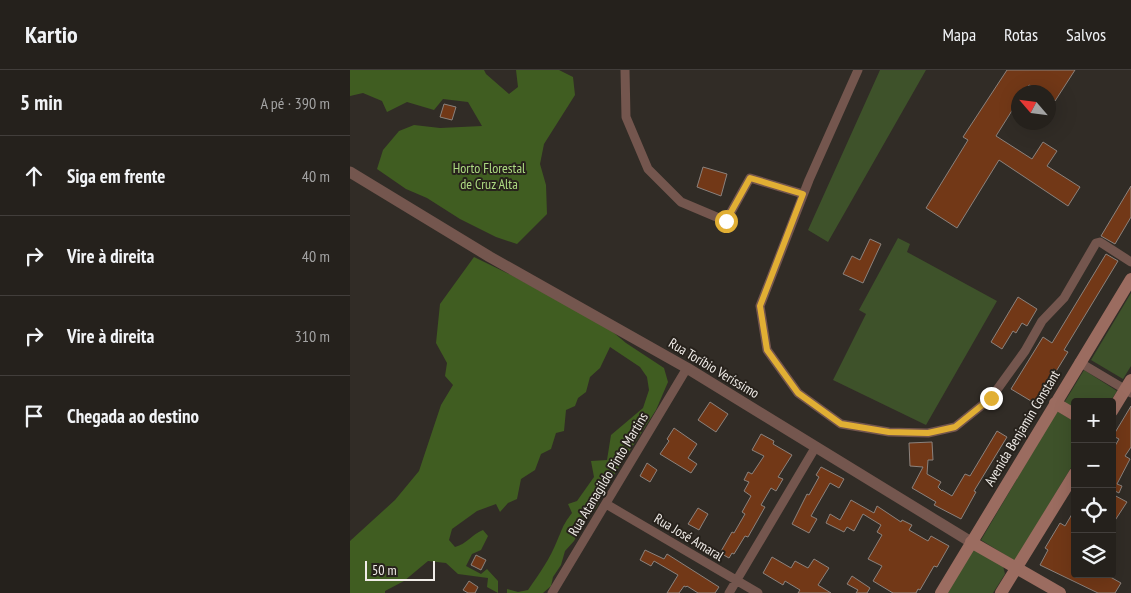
<!DOCTYPE html>
<html lang="pt">
<meta charset="utf-8">
<style>
:root{--surface:#25211c;--page:#2d2925;--text:#f1f3f6;--muted:#a3a3a3;--line:#423e3b}
body{margin:0;font-family:"PT Sans Narrow",sans-serif;background:var(--page);color:var(--text)}
.controls{position:absolute;right:15px;bottom:15px;display:grid;overflow:hidden;border-radius:5px;box-shadow:0 5px 20px #0002}
.controls button{width:45px;height:45px;display:grid;place-items:center;padding:0;border:0;border-bottom:1px solid var(--line);background:var(--surface);color:var(--text);font:25px sans-serif}
.compass{position:absolute;left:661px;top:15px;width:45px;height:45px;border-radius:50%;background:var(--surface);box-shadow:0 5px 20px #0002;rotate:298deg}
.scale{position:absolute;left:15px;bottom:12px;width:70px;box-sizing:border-box;padding-left:5px;border:2px solid #f0ece8;border-top:0;font-size:14px;line-height:18px;white-space:nowrap;color:#f0ece8;-webkit-text-stroke:4px #27221c;paint-order:stroke}
.stop{position:absolute;width:15px;height:15px;margin:-11px;border:4px solid #e1af34;border-radius:50%;background:#fff}
.stop.end{background:#e1af34;border-color:#fff;box-shadow:0 1px 5px #0008}
.list{margin:0;padding:0;list-style:none}
h2{display:flex;justify-content:space-between;align-items:center;height:65px;margin:0;padding:0 20px;font-size:21px}
h2 small{font-size:16px;font-weight:400;color:var(--muted)}
.list li{display:grid;grid-template-columns:32px 1fr auto;gap:15px;align-items:center;box-sizing:border-box;height:80px;padding:0 20px;border-top:1px solid var(--line)}
.list b{display:block;font-size:19px;white-space:nowrap}
.list em{font-size:16px;font-style:normal;color:var(--muted)}
.icon{flex:none;width:28px;height:28px;fill:none;stroke:currentColor;stroke-width:2;stroke-linecap:round;stroke-linejoin:round}
.map{position:relative;flex:none;width:781px;height:523px;overflow:hidden}
header{display:flex;align-items:center;gap:30px;box-sizing:border-box;height:70px;padding:0 25px;background:var(--surface);border-bottom:1px solid var(--line)}
header strong{font-size:24px}
nav{display:flex;gap:28px;margin-inline-start:auto;font-size:18px}
main{display:flex}
aside{flex:1;background:var(--surface)}
.map>svg:first-child{display:block}
</style>
<header>
<strong>Kartio</strong>
<nav><a>Mapa</a><a>Rotas</a><a>Salvos</a></nav>
</header>
<main>
<aside>
<h2>5 min<small>A pé · 390 m</small></h2>
<ul class="list">
<li><svg class="icon" aria-label="ahead" viewBox="0 0 24 24"><path d="M12 20V5M6 11l6-6 6 6"/></svg><div><b>Siga em frente</b></div><em>40 m</em></li>
<li><svg class="icon" aria-label="right" viewBox="0 0 24 24"><path d="M7 20v-9h11M14 6l5 5-5 5"/></svg><div><b>Vire à direita</b></div><em>40 m</em></li>
<li><svg class="icon" aria-label="right" viewBox="0 0 24 24"><path d="M7 20v-9h11M14 6l5 5-5 5"/></svg><div><b>Vire à direita</b></div><em>310 m</em></li>
<li><svg class="icon" aria-label="arrive" viewBox="0 0 24 24"><path d="M6 21V4h12l-3 4 3 4H6"/></svg><div><b>Chegada ao destino</b></div></li>
</ul>
</aside>
<div class="map">
<svg width="781" height="523" viewBox="0 0 781 523">
<rect width="100%" height="100%" fill="#312c26"/>
<!-- green -->
<path fill="#3e522a" d="M530,0h46l-98,172 -20,-12z
M548,168l12,6 -3,8 90,49 -71,124 -93,-45 33,-66 -7,-4z
M781,223v73l-8,13 -32,-19z
M734,300l33,21 -7,11h-35v8l-11,-7z
M707,341l18,11v39l-60,100 -34,-21z
M622,478l31,18 2,8 -12,19h-48z"/>
<!-- forest -->
<path fill="#405d21" d="M0,0h134l2,4 23,20 9,-7 -2,-17h43l14,7 2,18 -31,49 -4,20 6,21 1,29 -30,30 -21,-7 -36,-18 -33,-21 -21,-9 -29,-20 6,-19 16,-19 15,-6 26,3 42,-2 -14,-24 -25,-3 -9,11 -27,-8 -20,10 -5,-11 -19,-8 -13,3z
M124,187l39,19 95,52 18,15 38,25 4,14 -12,28 -53,82 -6,15 -13,15 -10,19 -9,10 -4,14 -8,12 -2,9 -8,7h-36v-4l11,3 10,-2c11,-16 22,-31 29,-49 6,-13 5,-15 15,-28l-4,-9 9,-3 17,-24 -3,-16 16,-1 4,-25 32,-27 6,-18 -2,-13 -7,-10 -30,-20 -10,21 -10,9 -4,15 -8,6 -3,8 -9,4 -2,21 -8,2 -5,16 -10,5 -6,16 -14,9 -4,20 -9,4 -8,9 -4,-8 -19,7 -25,18 -3,11 6,7c12,-3 16,-12 28,-17l5,6 -7,14 -9,4 -6,12 15,8 6,-5 11,12v12l-11,-6 1,-9 -30,-4 -12,-11 -18,-2 -24,20 -19,10v2h-35v-52l45,-41 24,-29 22,-66 12,-20 -8,-9 2,-13 -11,-20 4,-39z"/>
<!-- building -->
<path fill="#723817" stroke="#8b827d" d="M657,0h68l-20,31 -7,-4v-5h-7l-12,-7 -5,7h-6v9l-22,35 36,23 11,-17 14,9 -10,15 33,21 -12,19 -69,-46 -42,68 -31,-20 42,-68 -5,-3z
M94,34l12,3 -4,13 -12,-3z
M353,97l24,7 -6,22 -24,-9z
M781,116v31l-16,27 -14,-8z
M520,169l11,5 -18,39 -20,-9 9,-18 8,4z
M756,184l12,7 -54,89 4,2 -32,52 -25,-15 32,-52 9,6z
M668,227l19,12 -10,17 -5,-3 -6,10 -3,-2 -11,18 -11,-7z
M360,332l18,12 -12,18 -18,-12z
M781,336v41l-6,9 5,3 -13,25 5,2 -3,7 -6,-3 -1,3v-42l7,-12 -6,-3z
M324,358l23,16 -9,14 9,6 -6,9 -31,-19 9,-13 -2,-2z
M647,361l10,6 -33,54 2,1 -15,27 -27,-14 2,-3 -24,-14 11,-21 -13,-1 -1,-23 23,-1 1,18h-5l-1,14 14,8 -3,5 4,4v-1l10,6 13,-22 5,2z
M411,364l13,7 -1,3 19,11 -14,22 5,2 -7,12 -5,-3 -10,17 4,2 -17,30 -3,-1 -11,18 -2,-1 -3,5 -9,-5 12,-21 2,1 11,-19 -3,-2 9,-16 -7,-5 5,-9 -5,-2 4,-8 4,2 12,-18 -12,-6z
M297,393l10,7 -7,12 -10,-6z
M471,397l23,12 -5,9 -9,-5 -19,33 6,3 -8,14 -17,-9 15,-30 2,1 10,-18 -3,-2z
M762,424l15,8 -15,23z
M501,430l23,13 3,-7 24,16 1,-2 10,5 -3,5 19,11 3,-5 18,10 -12,21 -3,-1 -14,24 -2,-1 -2,4h-23l-20,-12 9,-15 -14,-7 14,-24 -5,-3 4,-7 -18,-11 -9,17 -7,-4 -3,5 -18,-9 4,-9 10,6z
M348,438l10,6 -9,16 -11,-6z
M725,439v65h30l16,9 -6,10h-17l-58,-28 8,-15 -3,-2 15,-25 5,3z
M295,480l19,9 3,-5 52,33 -4,6h-17l-11,-7 -1,1 -2,-1 -5,7h-12l11,-18 -24,-14 -3,5 -11,-6z
M126,485l10,5 -5,10 -10,-5z
M422,487l19,11 4,-7 13,7 6,-9 15,9 -11,17 13,8h-33l2,-3 -15,-9 -2,4 -20,-12z
M502,506l18,12 -3,5h-11l2,-3 -11,-6z
M119,511l9,6 -3,6h-7l-5,-3z"/>
<g fill="none" stroke-linecap="round" stroke-linejoin="round">
<!-- minor -->
<path stroke="#74564e" stroke-width="9" d="M275,0l1,47 22,52 33,33 45,19 24,-43 53,16
M508,0l-49,110 -49,126 7,44 31,43 43,31 48,8 39,1 27,-6 36,-29 34,-47 17,-30 22,-23 32,-55 4,-1 31,20
M729,292l52,31
M256,434l152,89
M202,523l135,-225
M379,523l86,-145"/>
<!-- tertiary -->
<path stroke="#74564e" stroke-width="11" d="M0,102l140,85 197,111 284,174"/>
<!-- secondary -->
<path stroke="#9b6c60" stroke-width="12" d="M705,333l20,12
M762,341l19,-31
M621,472l89,51
M591,523l190,-314
M651,523l74,-120"/>
</g>
<g fill="none" stroke-linecap="round" stroke-linejoin="round">
<!-- route -->
<path stroke="#e1af34" stroke-width="6" d="M376,151l24,-43 53,16 -43,112 7,44 31,43 43,31 48,8 39,1 27,-6 36,-29"/>
</g>
<g text-anchor="middle" dominant-baseline="central" stroke-width="4" stroke-linejoin="round" paint-order="stroke">
<!-- park labels -->
<g font-size="14" fill="#adda82" stroke="#27221c">
<text x="139" y="98">Horto Florestal<tspan x="139" dy="16">de Cruz Alta</tspan></text>
</g>
<!-- street labels -->
<g font-size="14" fill="#f0ece8" stroke="#27221c">
<text transform="translate(364 298) rotate(31)">Rua Toríbio Veríssimo</text>
<text transform="translate(672 358) rotate(-59)">Avenida Benjamin Constant</text>
<text transform="translate(258 404) rotate(-59)">Rua Atanagildo Pinto Martins</text>
<text transform="translate(339 467) rotate(31)">Rua José Amaral</text>
</g>
</g>
</svg>
<div class="controls">
<button>+</button>
<button>−</button>
<button><svg class="icon" aria-label="locate" viewBox="0 0 24 24"><circle cx="12" cy="12" r="6"/><path d="M12 2v4M12 18v4M2 12h4M18 12h4"/></svg></button>
<button><svg class="icon" aria-label="layers" viewBox="0 0 24 24"><path d="M12 4l9 5-9 5-9-5zM3 14l9 5 9-5"/></svg></button>
</div>
<svg class="compass" viewBox="-18 -18 36 36"><path d="M0-13l5 13h-10z" fill="#e53935"/><path d="M0 13l5-13h-10z" fill="#a3a3a3"/></svg>
<div class="scale">50 m</div>
<div class="stop" style="left:376px;top:151px"></div>
<div class="stop end" style="left:641px;top:328px"></div>
</div>
</main>
